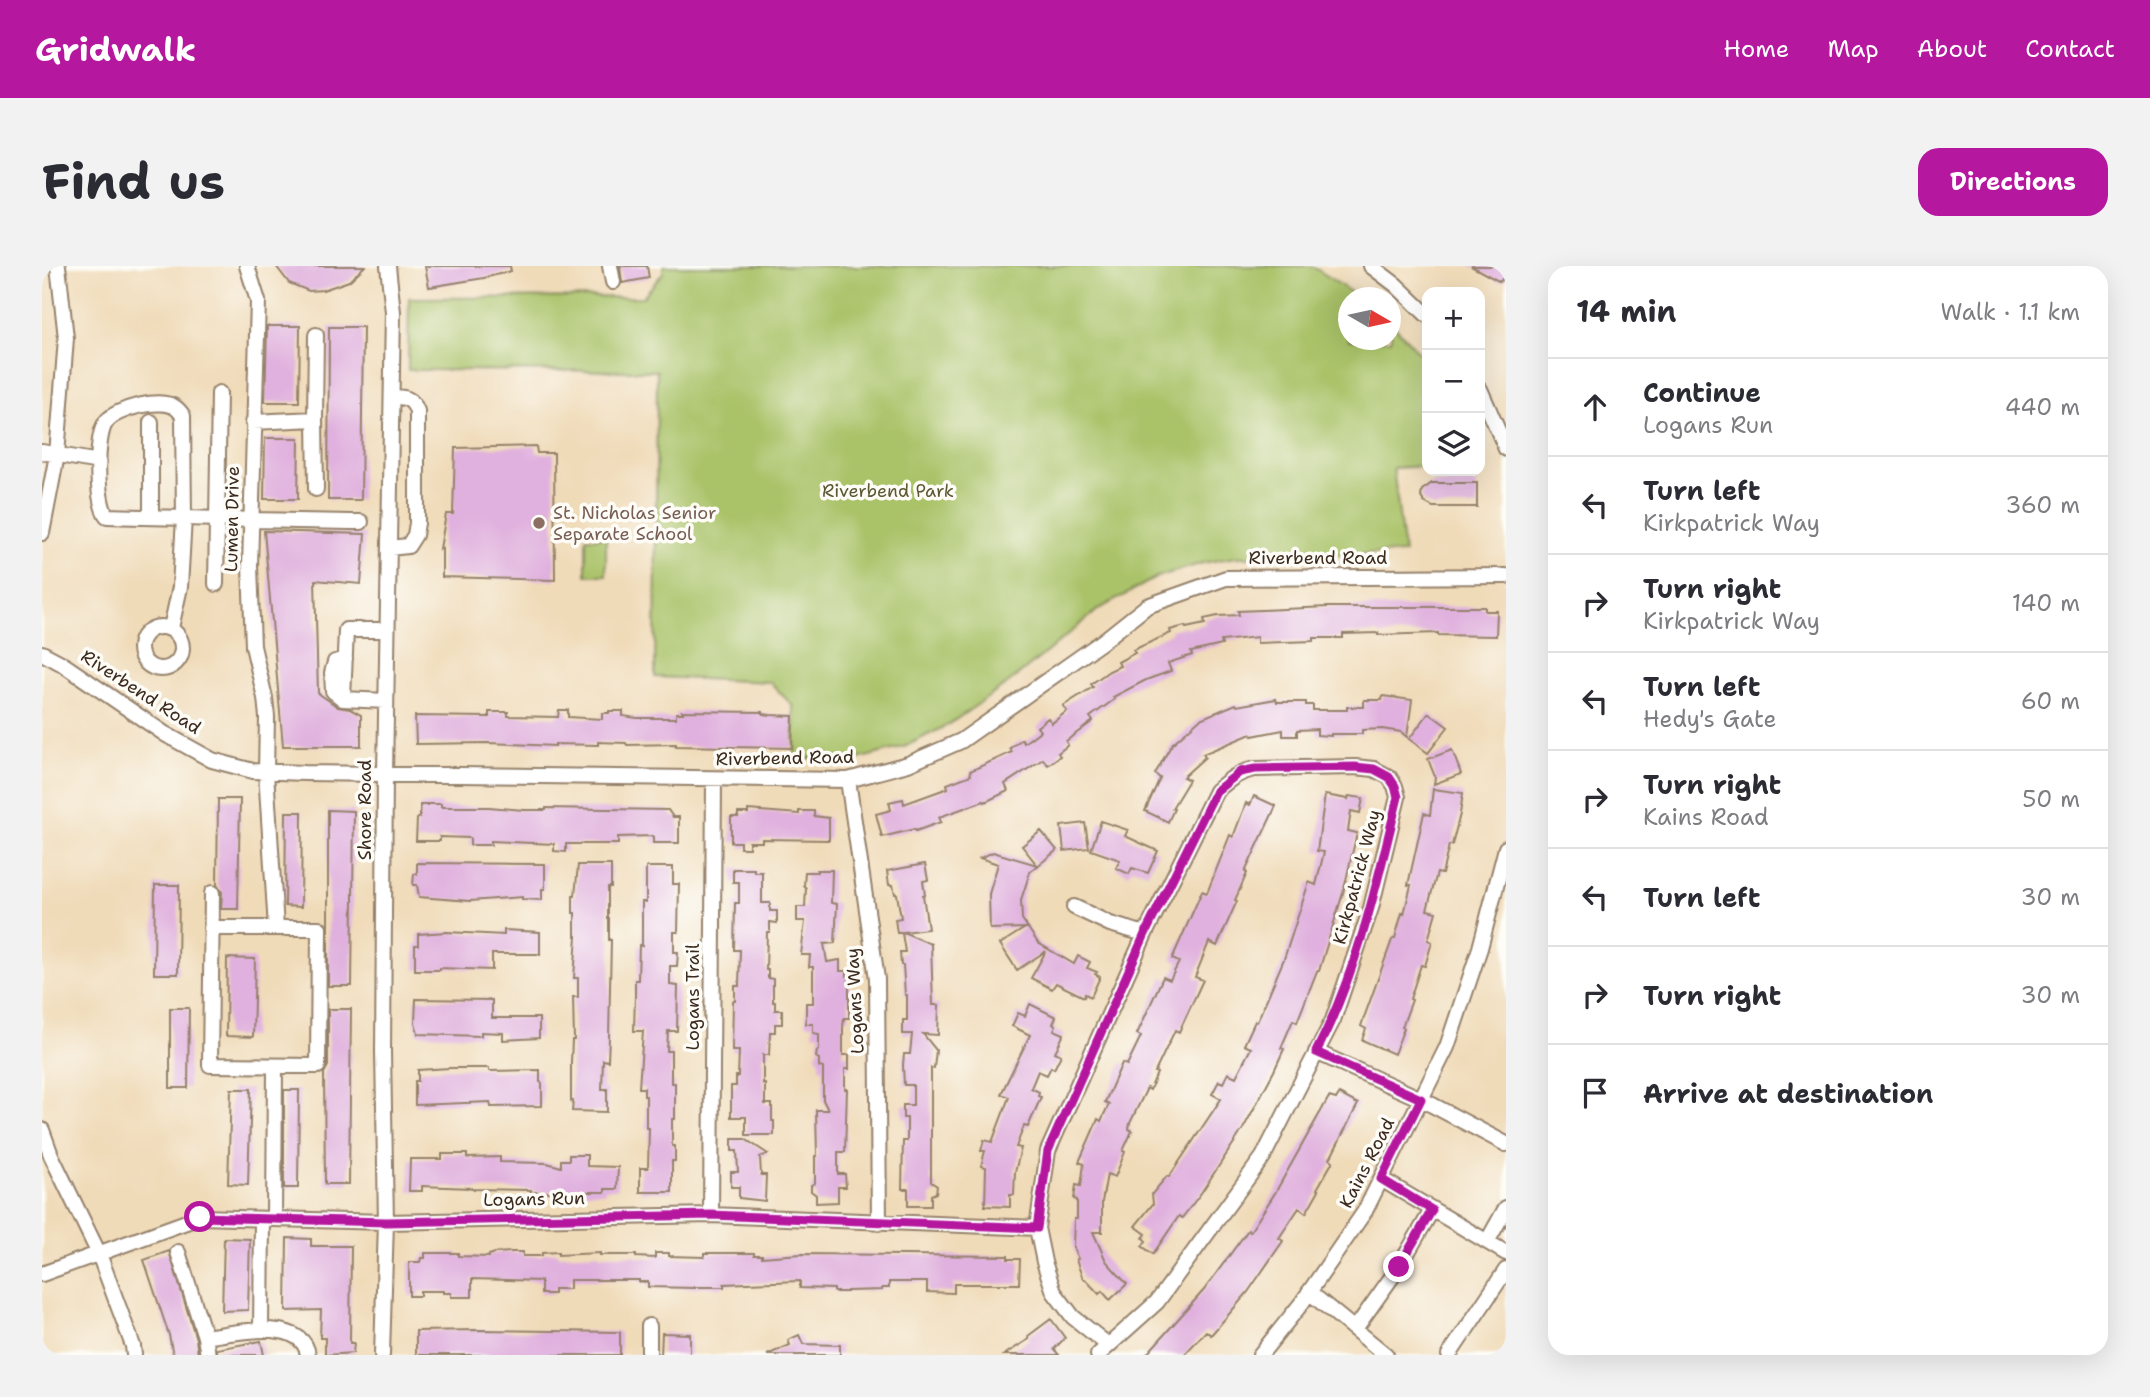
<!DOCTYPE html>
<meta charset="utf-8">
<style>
:root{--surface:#fff;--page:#f2f2f3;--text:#2b2b33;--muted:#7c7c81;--line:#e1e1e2;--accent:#b5179e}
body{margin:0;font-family:"Shantell Sans",sans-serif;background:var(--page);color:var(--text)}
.controls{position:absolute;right:21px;top:21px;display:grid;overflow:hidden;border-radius:14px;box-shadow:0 7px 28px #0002}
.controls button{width:63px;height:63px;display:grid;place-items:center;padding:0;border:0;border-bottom:2px solid var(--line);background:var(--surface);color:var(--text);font:35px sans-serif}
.compass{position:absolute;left:1296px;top:21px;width:63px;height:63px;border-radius:50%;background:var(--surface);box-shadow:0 7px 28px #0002;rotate:99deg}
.stop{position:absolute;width:21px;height:21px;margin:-16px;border:5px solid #b5179e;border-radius:50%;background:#fff}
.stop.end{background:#b5179e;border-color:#fff;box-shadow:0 2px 7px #0008}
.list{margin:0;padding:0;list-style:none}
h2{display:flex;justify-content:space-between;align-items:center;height:91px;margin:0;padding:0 28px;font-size:30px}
h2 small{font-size:23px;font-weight:400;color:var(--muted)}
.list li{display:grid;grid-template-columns:46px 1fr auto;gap:21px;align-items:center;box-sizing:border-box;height:98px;padding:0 28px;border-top:2px solid var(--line)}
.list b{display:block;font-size:26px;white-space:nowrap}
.list p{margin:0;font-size:23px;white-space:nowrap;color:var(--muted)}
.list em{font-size:23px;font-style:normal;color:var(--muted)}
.icon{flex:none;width:38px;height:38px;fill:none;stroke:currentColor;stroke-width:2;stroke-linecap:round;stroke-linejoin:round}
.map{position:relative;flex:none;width:1464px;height:1089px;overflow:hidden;border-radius:21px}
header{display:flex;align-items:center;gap:42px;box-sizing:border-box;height:98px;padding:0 35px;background:var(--accent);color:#fff}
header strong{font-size:33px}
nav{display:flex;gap:38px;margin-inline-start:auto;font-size:24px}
.intro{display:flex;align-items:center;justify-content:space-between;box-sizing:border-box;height:168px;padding:0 42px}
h1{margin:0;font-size:49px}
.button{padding:18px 32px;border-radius:21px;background:var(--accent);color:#fff;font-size:24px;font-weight:700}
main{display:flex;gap:42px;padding:0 42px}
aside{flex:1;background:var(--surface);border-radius:21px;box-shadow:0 7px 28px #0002}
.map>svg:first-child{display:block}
</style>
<header>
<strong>Gridwalk</strong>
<nav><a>Home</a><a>Map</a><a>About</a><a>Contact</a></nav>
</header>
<div class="intro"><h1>Find us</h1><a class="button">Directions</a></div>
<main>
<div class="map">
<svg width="1464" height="1089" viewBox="0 0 1464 1089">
<rect width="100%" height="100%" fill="#fdfcf7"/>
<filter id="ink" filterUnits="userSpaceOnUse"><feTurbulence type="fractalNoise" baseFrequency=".0143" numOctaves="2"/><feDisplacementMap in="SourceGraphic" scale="14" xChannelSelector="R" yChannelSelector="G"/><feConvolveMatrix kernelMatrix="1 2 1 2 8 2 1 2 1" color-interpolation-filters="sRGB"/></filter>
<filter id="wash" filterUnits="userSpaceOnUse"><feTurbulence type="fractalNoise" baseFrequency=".00686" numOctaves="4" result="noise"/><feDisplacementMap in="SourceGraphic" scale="28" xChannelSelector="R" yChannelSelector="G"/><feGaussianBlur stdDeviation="1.57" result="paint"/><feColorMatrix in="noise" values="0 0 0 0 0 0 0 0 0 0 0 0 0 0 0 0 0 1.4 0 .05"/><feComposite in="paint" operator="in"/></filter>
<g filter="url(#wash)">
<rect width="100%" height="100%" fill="#f0dbb9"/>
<!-- green -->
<path fill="#aac369" stroke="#727644" stroke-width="2" d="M621,0h649l46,31 -9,1v42h42v-18l36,39v105l-34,2 11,85 -169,4 -32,6 -46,14 -58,32 -89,73 -62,43 -44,22 -46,12 -63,-1 -2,-52 -23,-24 -115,-5 2,-306 -249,-1 1,-72 234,-1 20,-24z
M544,272h20v37h-20z"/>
<g id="blocks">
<!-- building -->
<path fill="#e0b1de" d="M234,0h89l-16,15 -26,9 -14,1 -20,-8z
M383,0h85l1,5 -27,7 -55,9z
M578,0h27l2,12 -27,5z
M1429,0h35v15l-4,-2 -2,3z
M225,60h33l-1,76h-34z
M287,61h34l-2,173h-33z
M223,172h34l-1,61h-34z
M494,180l1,7h17l1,127 -113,-3v-29l-2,1 6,-35h7l2,-66z
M1390,217h45v24h-44l-9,-5 -3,-5 1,-7z
M222,265l101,3 -4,50 -46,-4 3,113 20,14 12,2 11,6v31h-78z
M1286,341h157v4h12l-1,25 -58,-1v-2l-60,2v-2l-35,1v4h-29v3l-57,2v-6l-36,4 1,4 -31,7 1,3 -24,8 3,8 -25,9 -33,17 2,2 -25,18 3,4 -27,20 2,4 -10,8 2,3 -12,9 -5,-6 -38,25 3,7 -23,11 -1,-1 -45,16 2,5 -25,9 -1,-2 -33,8 -6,-23 15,-4 -2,-8 14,-3 1,5 44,-16 -1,-4 24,-9 -1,-4 42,-19 -2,-4 12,-9 2,4 16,-12 -3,-4 11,-9 4,5 15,-12 -4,-5 30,-19 -2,-3 18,-13 11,-5 -2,-4 17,-9 -2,-3 38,-17 -1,-3 15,-4 1,2 19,-4 -1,-5 14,-3 21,-1 -1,-4z
M1341,430l29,4 -5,37 -6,-5 -19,-3 -20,1v4h-31v2l-14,-1v-6l-20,1v6h-14v-6l-31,6 -1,-2 -48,20 2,3 -22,20 6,3 -17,28 2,1 -6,13 -23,-11 15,-33 -5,-4 17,-30 28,-25 36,-15 1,2 39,-7 1,3h29v3h7v5h34v-3h17v-7h18z
M517,444h9v7l34,2v-6h7v-2h14v5l14,2h39v-5h7l-1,-2 81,1v2l7,1 23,1 -1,32 -116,-2v-2l-49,1 -1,-2 -28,-1v3l-43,-1v2l-67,-3 -72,1 -1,-28 74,1v-5h19v4l50,1z
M1387,447l19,14 -20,26 -19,-14z
M1410,484l9,24 -27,10 1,-7 -7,-18z
M1391,523l30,4 -3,21 -8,31h-3l-7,29 -5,-1 -10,37 9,2 -8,28 4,2 -7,24 -4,-1 -11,34 2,1 -10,27 2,1 -10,26 -32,-14 4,-11 -5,-3 31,-86 3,-2 7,-25 2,1 7,-29h-3l16,-72 6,2z
M1283,529l23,4 1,-3 14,2 -3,15 -9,-2 -3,20 9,2 -14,60 -24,78h-2l-20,51 -4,-2 -12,28 3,1 -10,22 -31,58 -42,64 -19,25 -3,-2 -26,38 -11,-8 4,-5 -3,-3 3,-4 -11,-8 18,-22 -1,-10 15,-18 2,1 52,-78 -9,-5 7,-13 4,2 5,-10 8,4 15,-29 -7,-3 11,-24 2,1 27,-63 25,-77 7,3 8,-33 -7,-1z
M1212,530l22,10 -31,66 2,1 -12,27 2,1 -20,45 -8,-4 -14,35 8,3 -24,52 -4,-2 -20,42 2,1 -7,17 -3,-2 -17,35 -1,6 3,2 -9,20 2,1 -10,25 -8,-3 -5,28v30h-9l13,29 21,23 -17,16 -8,-9 -3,3 -14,-15h-2l-7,-19 2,-1 -5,-12 1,-28h3v-19l-3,-1 2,-14 5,1 3,-22 -5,-2 19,-43 3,2 8,-17 -4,-2 17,-39 5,2 14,-29 -4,-2 26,-57 7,3 9,-18 -7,-3 30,-68 5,2 23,-58 3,2 13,-34 4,2z
M176,533h22l-2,110h-17l1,-17 -5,-7z
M386,538h13v3h48l35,3h22v-2l122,2 5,7h6v26h-26v-7l-35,1v7h-52v8l-12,-1v-7l-63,-3v4h-21v-7l-30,-1v4h-24l1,-22 3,-2v-12h8z
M286,544l26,1 -2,175h-24z
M706,544l51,4v-3h15v5l15,2v22l-67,-1v3h-13v6h-9v-6h-9v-25h7v-4h10z
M244,546h16l-1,95 -16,-1z
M1059,555l27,9 -3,6 33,15 -10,22 -16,-5 -3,6 -13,-6 4,-8 -29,-10z
M1043,557l4,25 -25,3 -3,-25z
M999,565l16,19 -27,22 -9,28 1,19 16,24 36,21 4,-8 12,6 -3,6 10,4 -2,2 5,3 -9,20 -6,-3 -1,3 -28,-14 -4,6 -21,-11 15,-27 -29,19 -17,-26 25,-16 -35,1 -1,-35 9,-30 -18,-6 13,-6 44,13 -15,-19z
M375,597l128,1v25h-3v11l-20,-1v-2l-52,4 -51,-4 -2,-12h-4l1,-11h3z
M883,598l3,16 -5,1 2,14h-2l5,34 -25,3 28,12 2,61h6l-1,30 -15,-1 13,16 -2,18h-3v114l6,4 -1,7 -5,2v11h-23v-17h-6l1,-48h4v-23h-4v-13h10v-20h-9l-1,-20 1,-11h6l2,-20h-9v-14h4v-25h-2l-2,-30h-2l-1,-13h5l-3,-19h-5l-2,-14 6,-1 -4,-24h-2l-2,-9h-4l-2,-14z
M536,599h33v22h-3v31h1v22h2l-2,97 -1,24 -5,-1 -1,29h5v23l-35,-1 1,-10h-2v-39l1,-22h2l-1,-43h5v-19h-4l3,-42h-2v-23h-2v-17h2z
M604,601h27v17h6l-1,48h-4v20h4l-1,14h-7v19l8,1 -1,45h-9l-1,20h4v32h4v36h-3v27h3v15h-3v31h-32v-24h8l1,-40h-3v-32h-2v-8h-5l4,-57h-9l1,-36v-15h3l1,-35 3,1v-44h4z
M691,603h21v3h8v31h8v8h7v12l-7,-1v10h-3l-1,38h2v8l5,1v23h2v8h7v14h-7v8h-5l-1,23h-6v29h2v20h7v17h2v14h-28v-18h-15v-31h5v-10h2l1,-25h-7l1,-50h2v-15h4l1,-36h-6l1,-47h4v-21h-6z
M775,604h15l-1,33 6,1 -2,39 -11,1 3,18 13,-2v11h7v5h2v42h-5l-1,10v27h6v14h-4v20h2l-2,63h-7v22h7l1,13h-8v15l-22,1v-8l-5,-4v-6l4,-2v-27h2l-1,-46h12l-5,-10v-32l-4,-1v-8l-3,-2 1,-6 2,-2v-15l-6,-1v-9h-7v-21h7v-36h-4l1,-12h-9l4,-34h-8v-14h8l1,-19 -2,-2 1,-14h12z
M113,619h24l-1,89h-24z
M462,664l36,2v22h-48v16l-52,-2v2h-25v-25h3v-11l29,-2 57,3z
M185,692l28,1 -2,78 -27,-1z
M374,733l76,1v18h47v20l-36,2v-7l-22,-1v4l-63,-2 -3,-12z
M988,738l26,13 -3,7 3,1 -2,5 10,4 -9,18 6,3 -7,14 -3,-2 -4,8 -9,-4 -7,17 8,4 -1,4 3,1 -13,30 -4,-1 -8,21 5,1 -6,24 -1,23h-4v12l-25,-1 1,-39 -5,-1 4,-15h-4l3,-11 8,2 17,-45 -8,-3 29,-59 -18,-9 6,-13 7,3z
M128,742h19l-1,80h-18z
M286,743h23l-2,175h-24l-1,-111 4,-7z
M408,802h39v3l51,-1v12l2,1v23l-51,1 -1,-5 -75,3v-24h3v-11z
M189,823h20l-3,96 -20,-1z
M242,824h15l-1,98h-14z
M1297,828l19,10 -28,55 3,2 -16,28 2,1 -13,23 -7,-5 -20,30 4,3 -35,51 -37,43 -5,-4 -22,24h-38l58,-65 44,-60 2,2 25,-39 54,-96 7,2z
M690,873h13l23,15 -8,3 1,18h5l-1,26 -26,-3v-11h-8v-15h7l-1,-21h-5z
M400,888h25v4l33,-1v5l47,1 14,4v-7h8v-5h18v11l31,1 -1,22h-12v3h-74v-2l-60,-1v-1l-49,-2v5h-13l1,-32h32z
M182,972l26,1 -2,71 -26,1z
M245,972l24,1v7h40l-1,97h4l-1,10 -28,2v-17h-5l1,-28 -35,1z
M127,985l27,88 2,16h-25l-4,-20 -25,-75z
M469,986h12v4h19v-3l16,-1v3l42,-2v2h36v2l19,1v-5h14v3l35,1v-4h50v2h8v2l39,-3 207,2v3h12l-1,25h-65v9l-27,-1v-10h-38v6h-7v2l-35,1v1h-13v-3l-34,-1v-7l-76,3v3h-29v1l-47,-1v-5h-9v-2h-69v9h-16v5h-13v-13l-69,-2v18h-21v-4h-8v-2h-23v5h-11v-34h11l1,-4h4v-5h33v3l31,1v-2l6,-2z
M1009,1053l14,19 -11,11 5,6h-55l25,-16 -1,-3z
M436,1064l142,2v23h-204v-24z
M620,1067l28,1v21h-29z
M757,1069l4,9 37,1v10h-73l23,-10 -2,-5z
M219,1075l3,14h-47v-6z"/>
</g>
</g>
<g filter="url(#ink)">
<use href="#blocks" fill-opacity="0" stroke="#96826c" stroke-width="2"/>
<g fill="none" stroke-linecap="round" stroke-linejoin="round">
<defs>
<path id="minor" d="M205,0l11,35 -8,265 3,80 12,52 2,19 -1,55 10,156
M568,0l3,16
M1329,0l25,19 31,30
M1438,123l26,60
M273,153l1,70
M211,156l62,-3 1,-84
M0,186l57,10
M109,251v-95
M0,267l15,-78 9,-117 -8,-72
M347,282l19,-2 7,-11 2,-12v-112c-5,-13 -12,-14 -25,-14
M174,318l3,-191
M98 382a21 21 0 1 1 42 0a21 21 0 1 1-42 0Z
M129,362l9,-41 4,-69 -1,-102c-2,-3 -4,-6 -7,-8 -14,-11 -60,0 -70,14 -11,15 -10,81 1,94 85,2 170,5 254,6
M0,387l19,10 104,71 47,26 41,11 52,2 543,7 60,-16 53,-23 142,-100 44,-35 79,-28 280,-2
M301,433l-10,-8 -1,-18 3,-11 10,-3
M344,435l-43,-2 3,-69h41
M806,514l29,199 2,244
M1032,641l36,17 35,10
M169,662h108l-1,138 -108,-1 2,-172
M1274,786l105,47 85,45
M0,864l9,25 48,99 34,92 1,9
M1339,913l125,74
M669,949l3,-436
M232,953l1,-153
M1445,976l19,-34
M136,986l27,85 3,18
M0,1008l158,-57 186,5 325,-7 326,13
M1267,1026l77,63
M1313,1063l44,-62 33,-57
M219,1064l1,-111
M163,1071c27,-4 98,-21 103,18
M340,1089l4,-133 -3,-170 2,-278 8,-462 -5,-46
M607,1089v-29
M1056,1089l59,-53 106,-145 70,-137 38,-112 27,-111 -3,-11 -6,-9 -15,-8 -19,-2 -100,2c-17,3 -26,11 -39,22l-71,143 -97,217 -11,77 7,34 10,30 19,25 35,28
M1218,1089l41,-51 64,-93 82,-164 33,-99 26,-100
M1407,1089l57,-85"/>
</defs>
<!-- minor casing -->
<use href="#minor" stroke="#96826c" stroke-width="18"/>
<!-- minor -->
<use href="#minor" stroke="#fff" stroke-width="14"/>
</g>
</g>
<g fill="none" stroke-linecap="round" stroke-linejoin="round" filter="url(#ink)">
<!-- route -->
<path stroke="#b5179e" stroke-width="9" d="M158,951l186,5 325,-7 326,13 11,-77 97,-217 71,-143 24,-19 15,-3 100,-2 19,2 15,8 6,9 3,11c-21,87 -41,176 -82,255l105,47 -40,80 51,31 -33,57"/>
</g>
<!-- markers -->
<circle fill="#8d6e63" stroke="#fdfcf7" stroke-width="2.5" cx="497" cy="257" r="7"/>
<g text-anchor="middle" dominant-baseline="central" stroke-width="7" stroke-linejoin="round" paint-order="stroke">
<!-- park labels -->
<g font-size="18" fill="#5c5834" stroke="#fdfcf7">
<text x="846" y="225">Riverbend Park</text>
</g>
<!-- education labels -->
<g font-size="18" fill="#785e54" stroke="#fdfcf7" text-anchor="start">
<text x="511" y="247">St. Nicholas Senior<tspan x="511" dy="21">Separate School</tspan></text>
</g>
<!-- street labels -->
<g font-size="18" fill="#3b2a1e" stroke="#fdfcf7">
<text transform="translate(190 253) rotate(-89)">Lumen Drive</text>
<text x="1276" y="292">Riverbend Road</text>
<text transform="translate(99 426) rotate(33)">Riverbend Road</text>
<text transform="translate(743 492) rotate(-1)">Riverbend Road</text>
<text transform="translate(323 544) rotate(-90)">Shore Road</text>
<text transform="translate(1315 611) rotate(-75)">Kirkpatrick Way</text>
<text transform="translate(651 731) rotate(-90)">Logans Trail</text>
<text transform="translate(813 735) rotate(-93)">Logans Way</text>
<text transform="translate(1325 897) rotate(-63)">Kains Road</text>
<text transform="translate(492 933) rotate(-1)">Logans Run</text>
</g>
</g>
</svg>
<div class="controls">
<button>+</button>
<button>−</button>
<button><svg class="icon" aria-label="layers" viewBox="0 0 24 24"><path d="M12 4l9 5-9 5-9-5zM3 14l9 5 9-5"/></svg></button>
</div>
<svg class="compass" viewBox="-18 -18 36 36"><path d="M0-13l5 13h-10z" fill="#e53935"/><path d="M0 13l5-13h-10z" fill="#7c7c81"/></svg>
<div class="stop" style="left:158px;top:951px"></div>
<div class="stop end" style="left:1357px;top:1001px"></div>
</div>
<aside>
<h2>14 min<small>Walk · 1.1 km</small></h2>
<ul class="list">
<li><svg class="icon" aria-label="ahead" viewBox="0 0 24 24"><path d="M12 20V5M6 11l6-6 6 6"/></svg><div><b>Continue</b><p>Logans Run</p></div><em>440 m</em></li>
<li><svg class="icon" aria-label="left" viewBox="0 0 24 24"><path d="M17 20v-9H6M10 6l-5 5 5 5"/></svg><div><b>Turn left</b><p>Kirkpatrick Way</p></div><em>360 m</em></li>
<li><svg class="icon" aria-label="right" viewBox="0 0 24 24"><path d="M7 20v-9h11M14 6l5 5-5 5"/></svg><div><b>Turn right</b><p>Kirkpatrick Way</p></div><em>140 m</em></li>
<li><svg class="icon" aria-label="left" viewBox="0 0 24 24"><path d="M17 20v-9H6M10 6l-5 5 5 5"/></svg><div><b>Turn left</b><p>Hedy's Gate</p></div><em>60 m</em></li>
<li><svg class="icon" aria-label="right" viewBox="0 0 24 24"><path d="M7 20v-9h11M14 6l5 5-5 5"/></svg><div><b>Turn right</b><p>Kains Road</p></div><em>50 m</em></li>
<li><svg class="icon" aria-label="left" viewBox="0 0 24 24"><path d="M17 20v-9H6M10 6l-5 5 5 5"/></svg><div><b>Turn left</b></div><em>30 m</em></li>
<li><svg class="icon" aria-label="right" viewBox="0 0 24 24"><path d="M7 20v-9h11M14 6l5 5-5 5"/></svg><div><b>Turn right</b></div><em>30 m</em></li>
<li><svg class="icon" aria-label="arrive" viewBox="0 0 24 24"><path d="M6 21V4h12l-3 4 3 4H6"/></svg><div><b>Arrive at destination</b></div></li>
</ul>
</aside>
</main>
